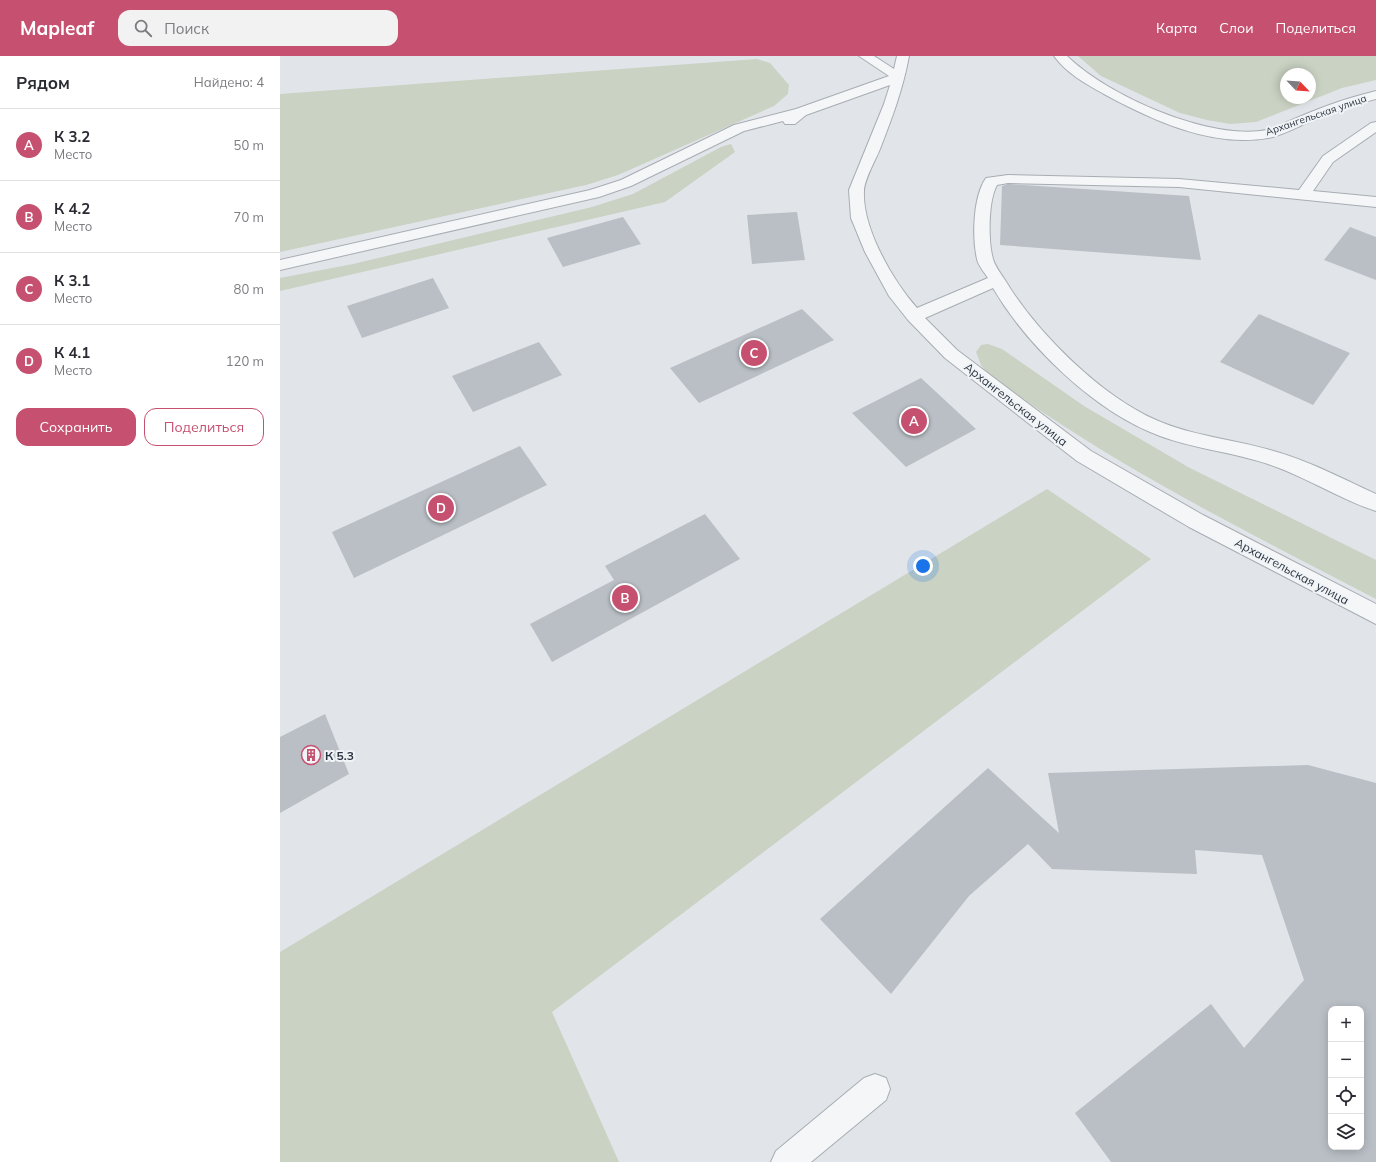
<!DOCTYPE html>
<html lang="ru">
<meta charset="utf-8">
<style>
:root{--surface:#fff;--page:#f2f2f3;--text:#2b2b33;--muted:#7c7c81;--line:#e1e1e2;--accent:#c5506f}
body{margin:0;font-family:Mulish,sans-serif;background:var(--page);color:var(--text)}
.controls{position:absolute;right:12px;bottom:12px;display:grid;overflow:hidden;border-radius:8px;box-shadow:0 2px 10px #0003}
.controls button{width:36px;height:36px;display:grid;place-items:center;padding:0;border:0;border-bottom:1px solid var(--line);background:var(--surface);color:var(--text);font:20px sans-serif}
.compass{position:absolute;left:1000px;top:12px;width:36px;height:36px;border-radius:50%;background:var(--surface);box-shadow:0 2px 10px #0003;rotate:115deg}
.you{position:absolute;left:643px;top:510px;width:14px;height:14px;margin:-10px;border:3px solid #fff;border-radius:50%;background:#1a73e8;box-shadow:0 0 0 6px #1a73e833}
.badge{display:grid;place-items:center;width:26px;height:26px;border-radius:50%;background:var(--accent);color:#fff;font-size:13px;font-weight:700}
.pin{position:absolute;translate:-50% -50%;border:2px solid #fff;box-shadow:0 1px 4px #0006}
.list{margin:0;padding:0;list-style:none}
h2{display:flex;justify-content:space-between;align-items:center;height:52px;margin:0;padding:0 16px;font-size:17px}
h2 small{font-size:13px;font-weight:400;color:var(--muted)}
.list li{display:grid;grid-template-columns:26px 1fr auto;gap:12px;align-items:center;box-sizing:border-box;height:72px;padding:0 16px;border-top:1px solid var(--line)}
.list b{display:block;font-size:15px;white-space:nowrap}
.list p{margin:0;font-size:13px;white-space:nowrap;color:var(--muted)}
.list em{font-size:13px;font-style:normal;color:var(--muted)}
.actions{display:flex;gap:8px;padding:12px 16px}
.actions a{flex:1;padding:9px 0;border:1px solid var(--accent);border-radius:12px;text-align:center;font-size:14px;color:var(--accent)}
.actions .main{background:var(--accent);color:#fff}
.icon{flex:none;width:22px;height:22px;fill:none;stroke:currentColor;stroke-width:2;stroke-linecap:round;stroke-linejoin:round}
.map{position:relative;flex:none;width:1096px;height:1106px;overflow:hidden}
header{display:flex;align-items:center;gap:24px;box-sizing:border-box;height:56px;padding:0 20px;background:var(--accent);color:#fff}
header strong{font-size:19px}
nav{display:flex;gap:22px;margin-inline-start:auto;font-size:14px}
.search{width:280px;height:36px;background:var(--page);display:flex;align-items:center;gap:10px;box-sizing:border-box;padding:0 14px;border-radius:12px;color:var(--muted);font-size:15px}
main{display:flex}
aside{flex:1;background:var(--surface)}
.map>svg:first-child{display:block}
</style>
<header>
<strong>Mapleaf</strong>
<div class="search"><svg class="icon" aria-label="search" viewBox="0 0 24 24"><circle cx="10" cy="10" r="6"/><path d="M15 15l6 6"/></svg>Поиск</div>
<nav><a>Карта</a><a>Слои</a><a>Поделиться</a></nav>
</header>
<main>
<aside>
<h2>Рядом<small>Найдено: 4</small></h2>
<ul class="list">
<li><span class="badge">A</span><div><b>К 3.2</b><p>Место</p></div><em>50 m</em></li>
<li><span class="badge">B</span><div><b>К 4.2</b><p>Место</p></div><em>70 m</em></li>
<li><span class="badge">C</span><div><b>К 3.1</b><p>Место</p></div><em>80 m</em></li>
<li><span class="badge">D</span><div><b>К 4.1</b><p>Место</p></div><em>120 m</em></li>
</ul>
<div class="actions"><a class="main">Сохранить</a><a>Поделиться</a></div>
</aside>
<div class="map">
<svg width="1096" height="1106" viewBox="0 0 1096 1106">
<rect width="100%" height="100%" fill="#e1e5e9"/>
<!-- green -->
<path fill="#c9d2c3" fill-rule="evenodd" d="M798,0h298v24l-34,8 -86,34 -26,2 -23,-4 -27,-7 -79,-37zM1006,18h24v24h-24z
M477,3l13,4 19,22 -1,9 -14,12 -156,69 -32,10 -306,67v-158z
M451,88l4,8 -70,50 -385,89v-13l73,-14 239,-57 41,-13 88,-47z
M708,288l14,5 82,57 104,61 188,93v39c-134,-70 -269,-136 -390,-227l-5,-7 -5,-13 5,-7z
M767,433l104,70 -599,453 67,150h-339v-210z"/>
<!-- building -->
<path fill="#b9bfc5" fill-rule="evenodd" d="M728,128l181,12 12,64 -201,-15 2,-59z
M517,156l8,48 -53,4 -5,-49z
M343,161l18,27 -78,23 -16,-29z
M1070,171l26,10v43l-52,-20z
M153,222l16,30 -87,30 -15,-32z
M522,253l32,31 -135,63 -29,-35z
M979,258l91,39 -37,52 -93,-43z
M259,286l23,33 -89,37 -21,-36z
M641,322l55,51 -70,38 -54,-54z
M240,390l27,39 -193,93 -22,-46z
M425,458l35,45 -188,103 -22,-38 84,-44 -9,-14z
M45,658l24,60 -69,39v-76z
M1028,709l68,18v379h-265l-36,-49 136,-109 33,44 60,-68 -42,-125 -67,-5 2,24 -145,-5 -24,-25 -59,52 -78,98 -71,-75 168,-151 71,65 -11,-60zM1051,953h30v138h-30z"/>
<g fill="none" stroke-linecap="round" stroke-linejoin="round">
<defs>
<path id="minor" d="M579,0h15l20,13 3,-13h12c-6,33 -17,62 -29,93 -4,10 -16,31 -16,42 -2,37 29,90 53,117l71,-30c-4,-6 -10,-13 -11,-19 -5,-21 -4,-63 9,-81l22,-3 171,4 120,11 24,-34 48,-33 5,-1v10l-43,30 -20,29 63,6v10l-197,-20 -171,-4 -11,2c-9,16 -9,56 -4,74 2,7 8,15 12,21 31,52 96,116 151,140 36,16 77,19 114,30 37,10 71,28 106,44v17c-37,-12 -71,-35 -108,-47 -35,-12 -73,-15 -108,-28 -64,-23 -133,-90 -167,-148l-68,30 32,32 134,101 112,64 173,89v20l-187,-97 -112,-66 -132,-103 -37,-38 -19,-24 -24,-44 -14,-34 -2,-28 35,-86 6,-19 -84,30 -11,9h-10l-2,-3 -39,10 -113,55 -32,11 -319,73v-10l310,-70 31,-10 113,-55 62,-16 93,-33z
M774,0h13c41,40 143,85 200,74 9,-2 17,-7 25,-10 23,-10 46,-19 69,-25l15,-4v8c-25,6 -50,17 -74,26 -11,5 -22,11 -34,13 -56,10 -116,-18 -164,-44 -18,-10 -38,-21 -50,-38z
M595,1018l11,4 4,11 -4,11 -75,62h-40l5,-11 88,-73z"/>
</defs>
<!-- minor casing -->
<use href="#minor" stroke="#a7adb3" stroke-width="2"/>
<!-- minor -->
<use href="#minor" fill="#f4f6f8" fill-rule="evenodd"/>
</g>
<!-- icons -->
<defs>
<symbol id="building-ring" viewBox="-11 -11 22 22"><circle r="9.5" fill="#f1f4f7" stroke="#c5506f" stroke-width="1.5"/><path d="M-4-6H4V6H1V3H-1V6H-4ZM-2.5-4.3h1.7v1.8h-1.7ZM.8-4.3h1.7v1.8H.8ZM-2.5-1h1.7V.8h-1.7ZM.8-1h1.7V.8H.8Z" fill="#c5506f"/></symbol>
</defs>
<g fill-rule="evenodd">
<use href="#building-ring" x="20" y="688" width="22" height="22"/>
</g>
<g text-anchor="middle" dominant-baseline="central" stroke-width="4" stroke-linejoin="round" paint-order="stroke">
<!-- far-street labels -->
<g font-size="10" fill="#2b3540" stroke="#f1f4f7">
<text transform="translate(1036 59) rotate(-19)">Архангельская улица</text>
</g>
<!-- street labels -->
<g font-size="12" fill="#2b3540" stroke="#f1f4f7">
<text transform="translate(736 348) rotate(38)">Архангельская улица</text>
<text transform="translate(1012 515) rotate(28)">Архангельская улица</text>
</g>
<!-- poi labels -->
<g font-size="12" font-weight="bold" fill="#2b3540" stroke="#f1f4f7" text-anchor="start">
<text x="45" y="699">К 5.3</text>
</g>
</g>
</svg>
<div class="controls">
<button>+</button>
<button>−</button>
<button><svg class="icon" aria-label="locate" viewBox="0 0 24 24"><circle cx="12" cy="12" r="6"/><path d="M12 2v4M12 18v4M2 12h4M18 12h4"/></svg></button>
<button><svg class="icon" aria-label="layers" viewBox="0 0 24 24"><path d="M12 4l9 5-9 5-9-5zM3 14l9 5 9-5"/></svg></button>
</div>
<svg class="compass" viewBox="-18 -18 36 36"><path d="M0-13l5 13h-10z" fill="#e53935"/><path d="M0 13l5-13h-10z" fill="#7c7c81"/></svg>
<div class="you"></div>
<div class="pin badge" style="left:634px;top:365px">A</div>
<div class="pin badge" style="left:345px;top:542px">B</div>
<div class="pin badge" style="left:474px;top:297px">C</div>
<div class="pin badge" style="left:161px;top:452px">D</div>
</div>
</main>
